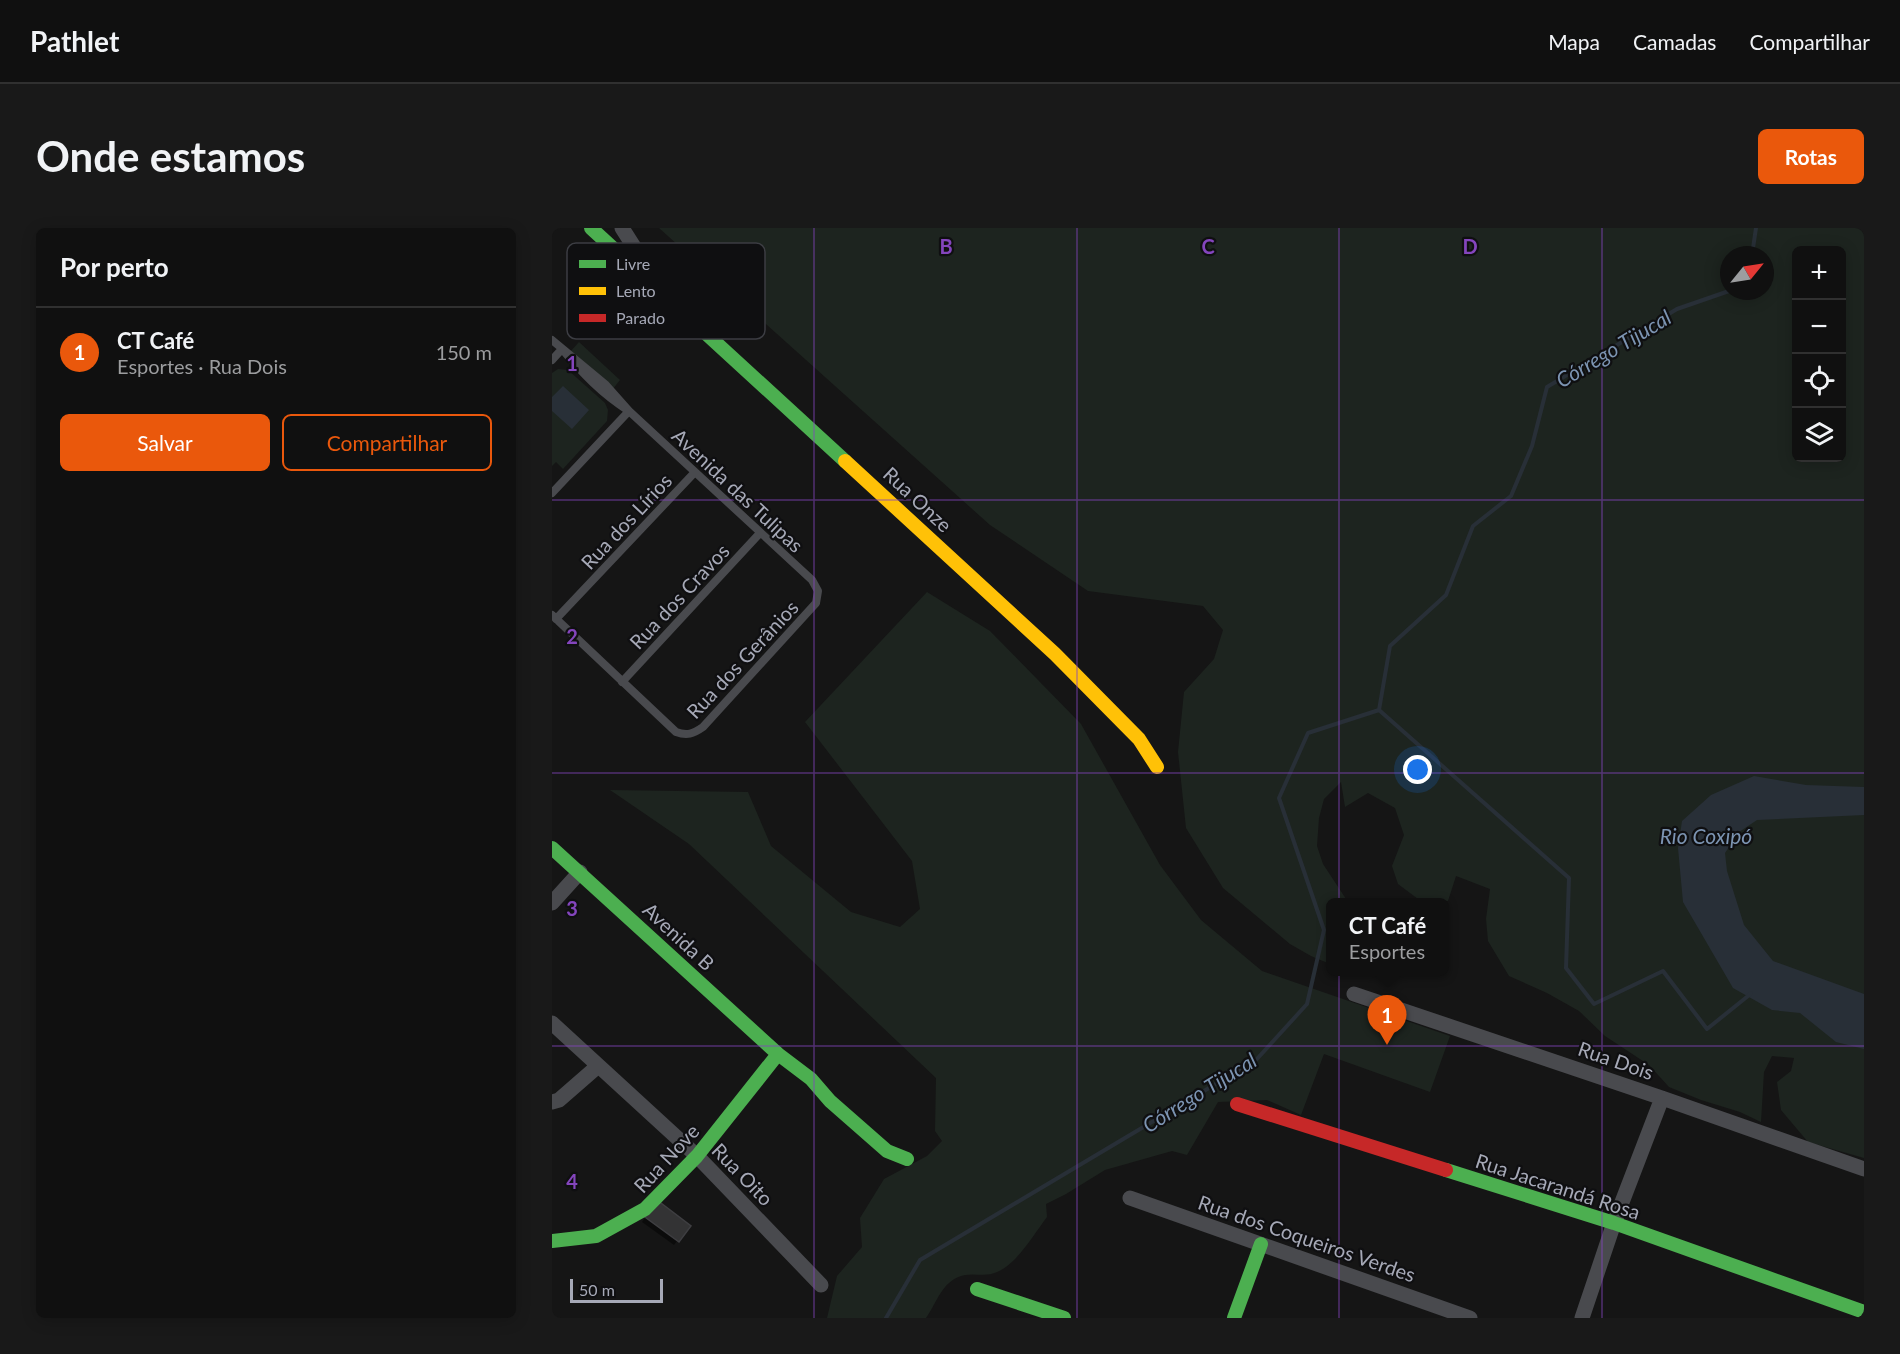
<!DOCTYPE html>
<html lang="pt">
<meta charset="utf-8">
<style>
:root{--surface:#101010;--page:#191919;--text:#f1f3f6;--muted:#9c9d9f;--line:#303030;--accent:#ea580c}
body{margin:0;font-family:Lato,sans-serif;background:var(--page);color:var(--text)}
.controls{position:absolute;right:18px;top:18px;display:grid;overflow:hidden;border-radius:9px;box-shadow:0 3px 15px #0003}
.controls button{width:54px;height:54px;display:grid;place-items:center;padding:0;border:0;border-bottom:2px solid var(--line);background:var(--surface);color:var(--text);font:30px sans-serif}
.compass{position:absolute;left:1168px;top:18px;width:54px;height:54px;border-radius:50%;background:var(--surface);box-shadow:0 3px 15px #0003;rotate:60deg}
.scale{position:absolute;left:18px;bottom:15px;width:93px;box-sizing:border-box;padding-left:6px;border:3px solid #a6a9b7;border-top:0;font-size:16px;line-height:21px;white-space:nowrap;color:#a6a9b7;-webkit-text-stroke:4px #0f0f11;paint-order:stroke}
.you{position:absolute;left:866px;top:542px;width:21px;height:21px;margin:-15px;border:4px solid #fff;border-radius:50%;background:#1a73e8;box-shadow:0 0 0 9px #1a73e833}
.badge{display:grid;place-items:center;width:39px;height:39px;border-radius:50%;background:var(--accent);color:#fff;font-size:20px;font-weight:700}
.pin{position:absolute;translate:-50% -50px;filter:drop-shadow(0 2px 3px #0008)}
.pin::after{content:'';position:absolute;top:32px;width:21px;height:18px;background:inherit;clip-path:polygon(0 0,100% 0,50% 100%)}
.popup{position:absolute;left:774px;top:670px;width:123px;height:78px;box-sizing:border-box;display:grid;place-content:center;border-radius:9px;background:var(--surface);filter:drop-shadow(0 2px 4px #0005);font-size:20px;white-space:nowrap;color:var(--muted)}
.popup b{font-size:22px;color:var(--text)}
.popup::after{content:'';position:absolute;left:50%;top:100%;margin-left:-12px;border:12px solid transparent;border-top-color:var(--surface)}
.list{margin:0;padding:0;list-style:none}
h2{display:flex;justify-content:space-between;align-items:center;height:78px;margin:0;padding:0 24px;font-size:26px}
h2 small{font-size:20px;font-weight:400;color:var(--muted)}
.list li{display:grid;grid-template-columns:39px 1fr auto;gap:18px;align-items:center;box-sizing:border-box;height:90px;padding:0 24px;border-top:2px solid var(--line)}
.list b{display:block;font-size:22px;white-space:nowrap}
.list p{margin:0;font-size:20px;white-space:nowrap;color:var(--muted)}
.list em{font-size:20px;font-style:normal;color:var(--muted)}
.actions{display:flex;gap:12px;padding:18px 24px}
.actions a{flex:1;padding:14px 0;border:2px solid var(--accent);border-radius:9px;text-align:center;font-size:21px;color:var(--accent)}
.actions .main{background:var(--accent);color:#fff}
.icon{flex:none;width:33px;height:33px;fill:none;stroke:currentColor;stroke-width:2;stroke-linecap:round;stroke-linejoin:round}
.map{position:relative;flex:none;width:1312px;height:1090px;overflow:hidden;border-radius:9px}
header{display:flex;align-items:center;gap:36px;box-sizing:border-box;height:84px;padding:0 30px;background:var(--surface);border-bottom:2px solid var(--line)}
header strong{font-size:28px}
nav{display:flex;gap:33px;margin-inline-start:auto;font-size:21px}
.intro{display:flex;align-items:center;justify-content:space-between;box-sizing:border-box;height:144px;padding:0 36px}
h1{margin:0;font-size:42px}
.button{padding:15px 27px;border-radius:9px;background:var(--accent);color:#fff;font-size:21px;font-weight:700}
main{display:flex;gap:36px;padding:0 36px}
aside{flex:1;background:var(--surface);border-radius:9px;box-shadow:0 3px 15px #0003}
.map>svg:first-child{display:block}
</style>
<header>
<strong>Pathlet</strong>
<nav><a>Mapa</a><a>Camadas</a><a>Compartilhar</a></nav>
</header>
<div class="intro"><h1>Onde estamos</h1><a class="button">Rotas</a></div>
<main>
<aside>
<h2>Por perto<small></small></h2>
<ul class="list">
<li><span class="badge">1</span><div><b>CT Café</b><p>Esportes · Rua Dois</p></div><em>150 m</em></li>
</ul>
<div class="actions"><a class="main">Salvar</a><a>Compartilhar</a></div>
</aside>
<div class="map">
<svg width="1312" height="1090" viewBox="0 0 1312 1090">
<rect width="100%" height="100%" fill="#151515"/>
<!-- green -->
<path fill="#1d241f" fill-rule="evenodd" d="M107,0h1205v930l-56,-16 -27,-32 -4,-28 14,-11 3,-13 -22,-2 -8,16 -3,50 -21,-10 -39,-12 -32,-13 -20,-22 -44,-29 -26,-25 -32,-18 -38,-17 -21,-35 -2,-22 4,-30 -34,-13 -8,25 -26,1 -24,-18 -6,-18 12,-31 -9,-27 -27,-15 -23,14 -4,-25 -17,17 -5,19 -2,28 6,18 25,38h-18v62l-19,-8 -21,-12 -67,-56 -37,-60 -8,-76 6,-60 30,-33 9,-29 -20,-24 -115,-15 -98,-66zM1244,22h46v208h-46zM1177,27h36v36h-36z
M27,114l41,38 -8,10 -42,-38z
M6,141l10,1 37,33 3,7 -1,11 -44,48 -7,-7 -4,4v-93z
M375,364l63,39 91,93 79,141 41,55 61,51 188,65 -20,56 -106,-38 -23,61 -34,-15 -49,2 -31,53 -15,-4 -67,19 -39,24 -20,10 1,13c-13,17 -30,47 -50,55 -10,5 -22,1 -32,3 -23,5 -27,26 -39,43h-99l10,-42 25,-29 -2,-29 24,-39 43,-23 15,-15 -7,-10 1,-53 -247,-234 -79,-54 138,2 23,54 80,66 49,15 20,-18 -8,-48 -107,-139z"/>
<!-- water -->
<path fill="#282f37" d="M11,158l26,24 -17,19 -20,-18v-14z
M1202,548l52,9 58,2v28l-107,5 -18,12 -14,21 2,18 17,54 29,36 91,33v55l-28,-7 -36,-29 -28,-3 -39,-22 -50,-86 -5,-54 4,-27 29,-26z"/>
<!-- shadow -->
<path fill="#0007" d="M105,974l32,24 -15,19 -32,-23z"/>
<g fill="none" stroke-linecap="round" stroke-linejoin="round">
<!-- stream -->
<path stroke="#282f37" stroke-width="4" d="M1200,27l4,-27
M827,482l190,168 -3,90 28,36 69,-33 44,58 41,-33 3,-3
M334,1090l34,-58 336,-200 51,-56 17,-74 -45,-132 29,-65 71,-23 11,-64 56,-51 27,-69 38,-30 21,-50 15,-59 130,-78 52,-18"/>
</g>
<!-- building -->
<path fill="#333334" stroke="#3e3e41" stroke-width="1.5" d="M105,972l34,26 -12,16 -34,-25z"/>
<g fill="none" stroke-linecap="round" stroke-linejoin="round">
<!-- lane -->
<path stroke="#494a4e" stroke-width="8" d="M0,112l53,44 24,27c-27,-17 -47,-38 -67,-62
M0,132l10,-11
M0,265l77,-82 183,169 6,11 -2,12 -113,124c-10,7 -16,9 -27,5l-124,-117
M4,391l139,-147
M70,454l138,-149"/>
<!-- street -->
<path stroke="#494a4e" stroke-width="15" d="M70,0l14,22 3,21
M0,675l28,-31
M802,766l308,104 202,71
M0,795l145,133 124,129
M0,874l7,-2 39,-34
M578,970l340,120
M1030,1090l32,-95 48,-125"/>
<!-- fast -->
<path stroke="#4caf50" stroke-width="14" d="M39,0l254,233
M0,620l226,206 33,25 19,22 57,50 20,8
M894,942l168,53 250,89
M0,1013l44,-5 49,-27 52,-53 81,-102
M425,1061l87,29
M682,1090l27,-74"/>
<!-- slow -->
<path stroke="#ffc107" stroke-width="14" d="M293,233l210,193 84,85 18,28"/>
<!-- jam -->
<path stroke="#c62828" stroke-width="14" d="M685,876l209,66"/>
</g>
<!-- grid -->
<path fill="none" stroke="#8445bd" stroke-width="1.5" stroke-opacity="0.55" d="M262,0v1090M525,0v1090M787,0v1090M1050,0v1090M0,272h1312M0,545h1312M0,818h1312"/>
<g text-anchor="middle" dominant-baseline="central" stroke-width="4.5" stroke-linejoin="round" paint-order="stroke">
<!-- street labels -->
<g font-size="20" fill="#a6a9b7" stroke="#0f0f11">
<text transform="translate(186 262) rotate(43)">Avenida das Tulipas</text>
<text transform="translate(366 271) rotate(43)">Rua Onze</text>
<text transform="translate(74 293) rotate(-47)">Rua dos Lírios</text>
<text transform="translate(127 368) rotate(-47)">Rua dos Cravos</text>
<text transform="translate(190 431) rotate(-47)">Rua dos Gerânios</text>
<text transform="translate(127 708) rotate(43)">Avenida B</text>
<text transform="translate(1064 832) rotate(19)">Rua Dois</text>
<text transform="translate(114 930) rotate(-47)">Rua Nove</text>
<text transform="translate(191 946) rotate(46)">Rua Oito</text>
<text transform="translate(1006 958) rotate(18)">Rua Jacarandá Rosa</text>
<text transform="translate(755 1010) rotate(19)">Rua dos Coqueiros Verdes</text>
</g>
<!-- water labels -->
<g font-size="21" font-style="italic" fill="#7c94b2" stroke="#0f0f11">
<text transform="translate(1061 120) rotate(-31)">Córrego Tijucal</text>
<text x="1154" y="607">Rio Coxipó</text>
<text transform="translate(647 864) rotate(-32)">Córrego Tijucal</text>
</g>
</g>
<!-- legend -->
<rect x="15" y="15" width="198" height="96" rx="9" fill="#0f0f11" stroke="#3c3d43" stroke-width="1.5"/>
<rect x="27" y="32" width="27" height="8" fill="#4caf50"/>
<rect x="27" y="59" width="27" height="8" fill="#ffc107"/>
<rect x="27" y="86" width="27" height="8" fill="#c62828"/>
<g font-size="16" fill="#a6a9b7">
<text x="64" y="42">Livre</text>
<text x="64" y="69">Lento</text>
<text x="64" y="96">Parado</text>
</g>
<g font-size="20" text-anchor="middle" font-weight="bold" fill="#8445bd" stroke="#0f0f11" stroke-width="4.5" stroke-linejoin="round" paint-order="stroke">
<text x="394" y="26">B</text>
<text x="656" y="26">C</text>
<text x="918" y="26">D</text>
<text x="20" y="143">1</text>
<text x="20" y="416">2</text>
<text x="20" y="688">3</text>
<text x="20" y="961">4</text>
</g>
</svg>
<div class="controls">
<button>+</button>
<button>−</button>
<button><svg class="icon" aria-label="locate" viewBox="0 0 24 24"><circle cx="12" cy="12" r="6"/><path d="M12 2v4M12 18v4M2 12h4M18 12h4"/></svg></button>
<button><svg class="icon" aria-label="layers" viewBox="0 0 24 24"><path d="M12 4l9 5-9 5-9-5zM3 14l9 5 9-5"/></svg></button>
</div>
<svg class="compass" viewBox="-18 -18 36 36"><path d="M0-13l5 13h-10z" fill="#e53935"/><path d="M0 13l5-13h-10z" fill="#9c9d9f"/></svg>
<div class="scale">50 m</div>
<div class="you"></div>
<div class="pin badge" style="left:835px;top:817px">1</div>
<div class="popup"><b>CT Café</b>Esportes</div>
</div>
</main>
